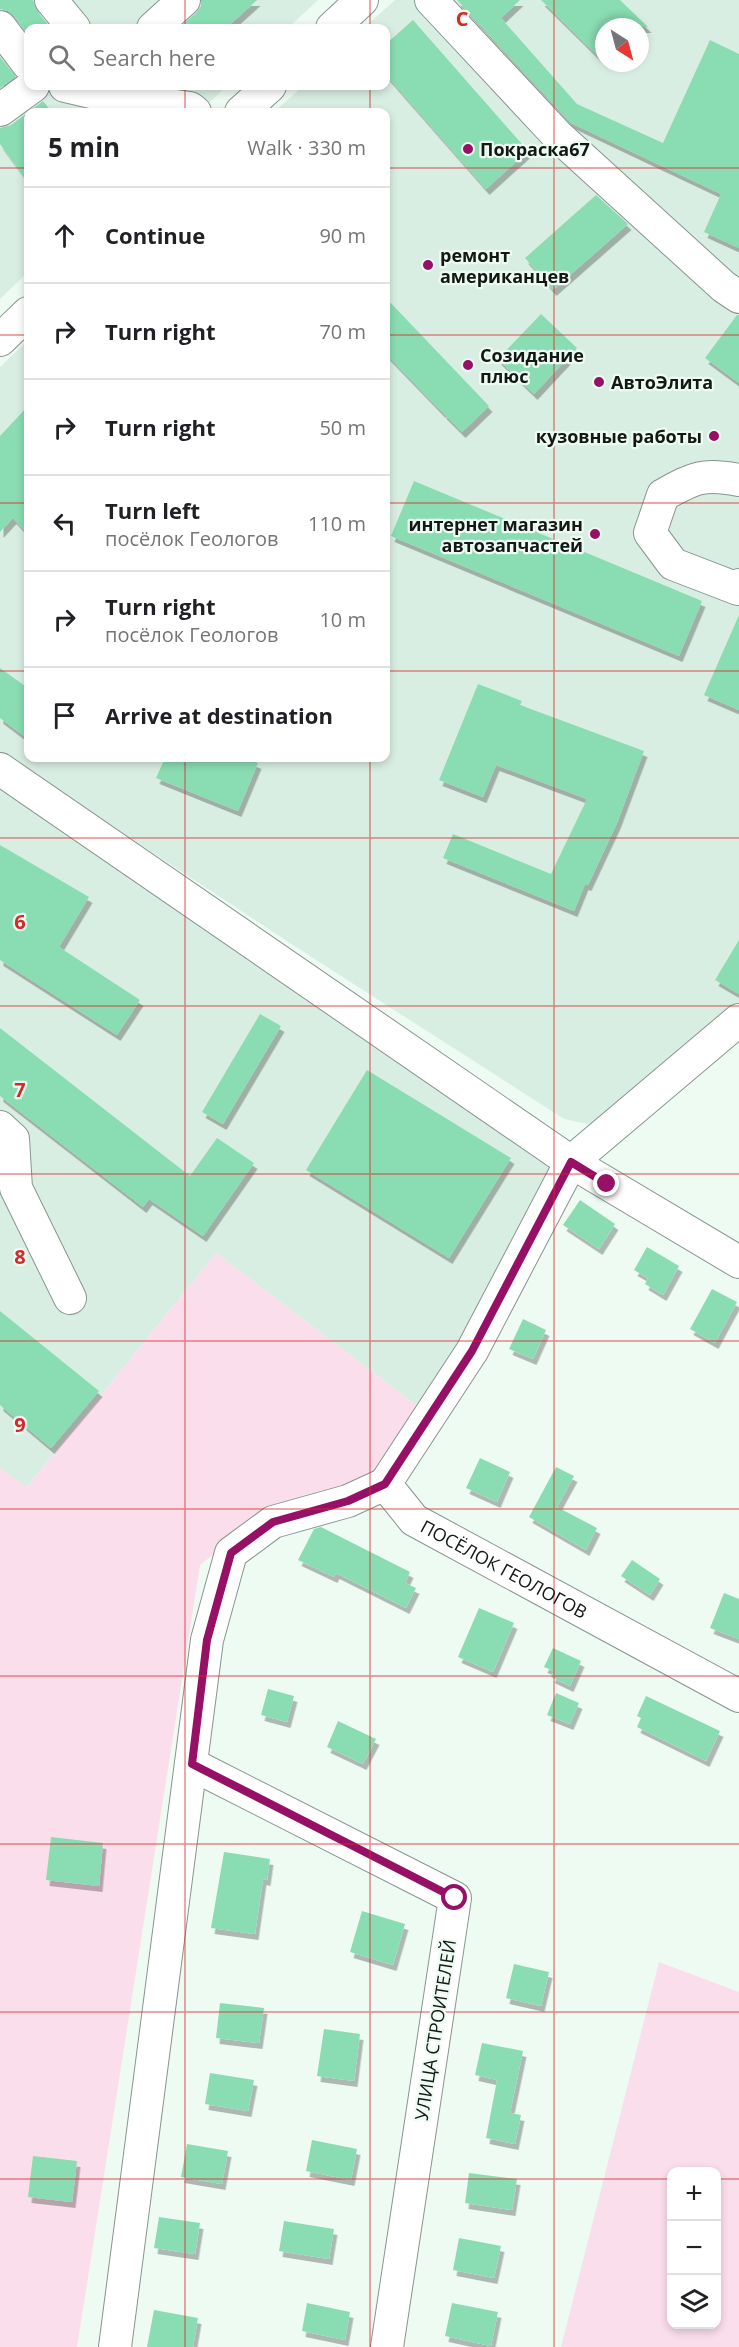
<!DOCTYPE html>
<meta charset="utf-8">
<style>
:root{--surface:#fff;--page:#f2f2f2;--text:#202124;--muted:#757577;--line:#e0e0e0}
body{margin:0;font-family:"Open Sans",sans-serif;background:var(--page);color:var(--text)}
.controls{position:absolute;right:18px;bottom:18px;display:grid;overflow:hidden;border-radius:12px;box-shadow:0 3px 9px #0003}
.controls button{width:54px;height:54px;display:grid;place-items:center;padding:0;border:0;border-bottom:2px solid var(--line);background:var(--surface);color:var(--text);font:30px sans-serif}
.compass{position:absolute;left:595px;top:18px;width:54px;height:54px;border-radius:50%;background:var(--surface);box-shadow:0 3px 9px #0003;rotate:144deg}
.stop{position:absolute;width:18px;height:18px;margin:-14px;border:4px solid #961066;border-radius:50%;background:#fff}
.stop.end{background:#961066;border-color:#fff;box-shadow:0 2px 6px #0008}
.list{margin:0;padding:0;list-style:none}
h2{display:flex;justify-content:space-between;align-items:center;height:78px;margin:0;padding:0 24px;font-size:26px}
h2 small{font-size:20px;font-weight:400;color:var(--muted)}
.list li{display:grid;grid-template-columns:39px 1fr auto;gap:18px;align-items:center;box-sizing:border-box;height:96px;padding:0 24px;border-top:2px solid var(--line)}
.list b{display:block;font-size:22px;white-space:nowrap}
.list p{margin:0;font-size:20px;white-space:nowrap;color:var(--muted)}
.list em{font-size:20px;font-style:normal;color:var(--muted)}
.icon{flex:none;width:33px;height:33px;fill:none;stroke:currentColor;stroke-width:2;stroke-linecap:round;stroke-linejoin:round}
.map{position:relative;flex:none;width:739px;height:2347px;overflow:hidden}
.search{position:absolute;background:var(--surface);box-shadow:0 3px 9px #0003;left:24px;top:24px;width:366px;height:66px;display:flex;align-items:center;gap:15px;box-sizing:border-box;padding:0 21px;border-radius:12px;color:var(--muted);font-size:22px}
.panel{position:absolute;background:var(--surface);box-shadow:0 3px 9px #0003;left:24px;top:108px;width:366px;height:654px;border-radius:12px}
.map>svg:first-child{display:block}
</style>
<div class="map">
<svg width="739" height="2347" viewBox="0 0 739 2347">
<defs>
<filter id="shadow"><feDropShadow dx="3.5" dy="6" stdDeviation="0" flood-color="#0004"/></filter>
</defs>
<rect width="100%" height="100%" fill="#edfbf3"/>
<!-- built -->
<path fill="#d9eee2" fill-rule="evenodd" d="M0,0h318l-30,28h-260v58h199l-28,26h-171v160l-28,27z
M395,0h344v1007l-142,119 -33,-7 -268,-172 -296,-195v-385l28,-27v418h358v-646h-112l29,-26h83v-58h-22zM604,27h36v36h-36z
M0,771l573,398 -144,246 -213,-162 -190,235 -26,-20z"/>
<!-- green -->
<path fill="#fbdeeb" fill-rule="evenodd" d="M216,1253l213,162 -63,74 -94,19 -72,57 -123,782h-77v-879l27,19z
M659,1962l80,30v355h-178zM672,2172h44v152h-44z"/>
<!-- building -->
<path fill="#8addb2" filter="url(#shadow)" d="M0,0h33l4,11 14,17h-23v7l-14,-19 -6,-5 -8,-2z
M201,0h56l-31,28h-47l17,-15 5,-7z
M457,0h63l-19,18 76,86 86,39 47,-103 29,14v194l-35,-16 17,-38 -150,-71z
M541,0h79l28,27h-44v35z
M413,20l115,131 -42,38 -100,-114v-31z
M0,57l16,19 -16,12z
M43,101l9,11h-24v70l-28,-38v-16l11,-3z
M596,195l32,29 -75,66 -28,-32z
M386,298l103,108 -27,26 -19,-19 1,-3 -2,2 -56,-58z
M541,314l36,34 -43,46 -36,-35z
M737,315h2v68l-34,-25z
M28,406v128l-15,-16 -13,14v-96z
M414,481l288,120 -23,55 -288,-120z
M739,615v95l-35,-15z
M0,668l28,20v51l-28,-21z
M478,684l44,17 -2,4 124,46 -27,72 -29,62 -3,-1 -11,27 -131,-53 10,-24 98,40 36,-75 -91,-34 -13,32 -44,-17z
M165,758h81l12,5 -20,48 -82,-33z
M0,845l89,52 -30,50 81,53 -23,35 -117,-75z
M739,940v54l-24,-14z
M260,1014l21,12 -58,98 -21,-12z
M0,1028l190,148 27,-38 37,25 -51,73 -54,-37 -6,8 -143,-111z
M367,1070l144,88 -62,100 -143,-88z
M580,1200l35,24 -16,25 -36,-24z
M647,1247l32,19 -16,29 -18,-11 3,-6 -14,-8z
M712,1289l25,13 -22,41 -25,-14z
M0,1311l99,80 -48,57 -51,-43z
M523,1319l23,11 -13,29 -24,-10z
M480,1458l30,14 -13,30 -31,-14z
M556,1467l18,9 -17,31 40,21 -11,22 -57,-33z
M321,1527l89,45 -5,11 11,5 -10,20 -70,-35 -2,4 -36,-17 16,-31z
M632,1560l28,19 -10,16 -29,-19z
M724,1593l15,6v40l-29,-11z
M479,1608l35,15 -21,49 -35,-15z
M553,1648l28,13 -11,25 -19,-9 3,-6 -10,-4z
M268,1689l26,7 -7,26 -26,-7z
M556,1693l23,10 -9,21 -23,-9z
M646,1696l74,35 -14,30 -69,-34 4,-9 -4,-2z
M338,1721l38,18 -13,25 -36,-17z
M51,1837l52,6 -4,43 -53,-6z
M224,1852l46,7 -3,21 -4,-1 -8,55 -44,-6z
M362,1911l43,13 -12,41 -43,-13z
M514,1964l35,8 -8,34 -35,-8z
M220,2003l44,5 -5,35 -43,-5z
M324,2029l36,5 -6,47 -37,-5z
M482,2043l41,8 -13,62 11,2 -6,29 -29,-6 11,-58 -22,-5z
M210,2073l44,7 -6,31 -43,-7z
M312,2140l45,9 -6,31 -45,-9z
M187,2144l41,7 -6,33 -41,-7z
M33,2156l44,5 -5,41 -44,-5z
M469,2173l48,6 -5,31 -47,-7z
M159,2217l41,6 -5,31 -41,-6z
M284,2221l50,8 -5,30 -50,-8z
M459,2238l42,8 -7,32 -41,-8z
M307,2303l43,9 -5,28 -43,-9z
M452,2303l46,9 -7,34 -46,-10z
M154,2310l44,8 -5,29h-46z"/>
<g fill="none" stroke-linecap="round" stroke-linejoin="round">
<defs>
<g id="minor">
<path d="M51,0l23,28"/>
<path d="M431,0l126,135 167,152 15,10"/>
<path d="M0,27l28,37"/>
<path d="M153,28l31,-28"/>
<path d="M332,28l30,-28"/>
<path d="M65,86l47,11 78,11 5,4"/>
<path d="M0,110l33,-24"/>
<path d="M241,112l29,-26"/>
<path d="M0,340l28,-27"/>
<path d="M739,480c-37,-7 -45,-2 -76,15l-13,38 23,31 65,25 1,-4"/>
<path d="M0,769l571,393 168,100"/>
<path id="s1" d="M739,1020l-168,142 -99,189 -87,133 29,36 325,176"/>
<path d="M0,1127l13,12 3,49 54,110"/>
<path d="M191,1764l264,134 -68,449"/>
<path d="M115,2347l92,-707 24,-87 42,-31 75,-21 37,-17"/>
</g>
</defs>
<!-- minor casing -->
<use href="#minor" stroke="#88958e" stroke-width="34"/>
<!-- minor -->
<use href="#minor" stroke="#fff" stroke-width="32"/>
</g>
<g fill="none" stroke-linecap="round" stroke-linejoin="round">
<!-- route -->
<path stroke="#961066" stroke-width="8" d="M455,1898l-263,-134 15,-124 24,-87 42,-31 75,-21 37,-17 87,-133 99,-189 36,22"/>
</g>
<!-- grid -->
<path fill="none" stroke="#d62828" stroke-width="1.5" stroke-opacity="0.55" d="M185,0v28M370,0v28M554,0v2347M185,86v26M370,86v26M0,168h28M386,168h353M0,335h28M386,335h353M0,503h28M386,503h353M0,671h28M386,671h353M185,758v1589M370,758v1589M0,838h739M0,1006h739M0,1174h739M0,1341h739M0,1509h739M0,1676h739M0,1844h739M0,2012h739M0,2179h672M716,2179h23"/>
<!-- markers -->
<g fill="#961066" stroke="#edfbf3" stroke-width="2">
<circle cx="468" cy="149" r="6"/>
<circle cx="428" cy="265" r="6"/>
<circle cx="468" cy="365" r="6"/>
<circle cx="599" cy="382" r="6"/>
<circle cx="714" cy="436" r="6"/>
<circle cx="595" cy="534" r="6"/>
</g>
<g text-anchor="middle" dominant-baseline="central" stroke-width="4.5" stroke-linejoin="round" paint-order="stroke">
<!-- poi labels -->
<g font-size="18" font-weight="bold" fill="#131815" stroke="#edfbf3" text-anchor="start">
<text x="480" y="149">Покраска67</text>
<text x="440" y="255">ремонт<tspan x="440" dy="21">американцев</tspan></text>
<text x="480" y="355">Созидание<tspan x="480" dy="21">плюс</tspan></text>
<text x="611" y="382">АвтоЭлита</text>
<text x="702" y="436" text-anchor="end">кузовные работы</text>
<text x="583" y="524" text-anchor="end">интернет магазин<tspan x="583" dy="21">автозапчастей</tspan></text>
</g>
<!-- street labels -->
<g font-size="18" fill="#131815" stroke="#edfbf3">
<text stroke="none"><textPath href="#s1" startOffset="741">ПОСЁЛОК ГЕОЛОГОВ</textPath></text>
<text transform="translate(435 2030) rotate(-81)">УЛИЦА СТРОИТЕЛЕЙ</text>
</g>
</g>
<g font-size="20" text-anchor="middle" font-weight="bold" fill="#d62828" stroke="#edfbf3" stroke-width="4.5" stroke-linejoin="round" paint-order="stroke">
<text x="462" y="26">C</text>
<text x="20" y="929">6</text>
<text x="20" y="1097">7</text>
<text x="20" y="1264">8</text>
<text x="20" y="1432">9</text>
</g>
</svg>
<div class="controls">
<button>+</button>
<button>−</button>
<button><svg class="icon" aria-label="layers" viewBox="0 0 24 24"><path d="M12 4l9 5-9 5-9-5zM3 14l9 5 9-5"/></svg></button>
</div>
<svg class="compass" viewBox="-18 -18 36 36"><path d="M0-13l5 13h-10z" fill="#e53935"/><path d="M0 13l5-13h-10z" fill="#757577"/></svg>
<div class="stop" style="left:455px;top:1898px"></div>
<div class="stop end" style="left:607px;top:1184px"></div>
<div class="search"><svg class="icon" aria-label="search" viewBox="0 0 24 24"><circle cx="10" cy="10" r="6"/><path d="M15 15l6 6"/></svg>Search here</div>
<section class="panel">
<h2>5 min<small>Walk · 330 m</small></h2>
<ul class="list">
<li><svg class="icon" aria-label="ahead" viewBox="0 0 24 24"><path d="M12 20V5M6 11l6-6 6 6"/></svg><div><b>Continue</b></div><em>90 m</em></li>
<li><svg class="icon" aria-label="right" viewBox="0 0 24 24"><path d="M7 20v-9h11M14 6l5 5-5 5"/></svg><div><b>Turn right</b></div><em>70 m</em></li>
<li><svg class="icon" aria-label="right" viewBox="0 0 24 24"><path d="M7 20v-9h11M14 6l5 5-5 5"/></svg><div><b>Turn right</b></div><em>50 m</em></li>
<li><svg class="icon" aria-label="left" viewBox="0 0 24 24"><path d="M17 20v-9H6M10 6l-5 5 5 5"/></svg><div><b>Turn left</b><p>посёлок Геологов</p></div><em>110 m</em></li>
<li><svg class="icon" aria-label="right" viewBox="0 0 24 24"><path d="M7 20v-9h11M14 6l5 5-5 5"/></svg><div><b>Turn right</b><p>посёлок Геологов</p></div><em>10 m</em></li>
<li><svg class="icon" aria-label="arrive" viewBox="0 0 24 24"><path d="M6 21V4h12l-3 4 3 4H6"/></svg><div><b>Arrive at destination</b></div></li>
</ul>
</section>
</div>
